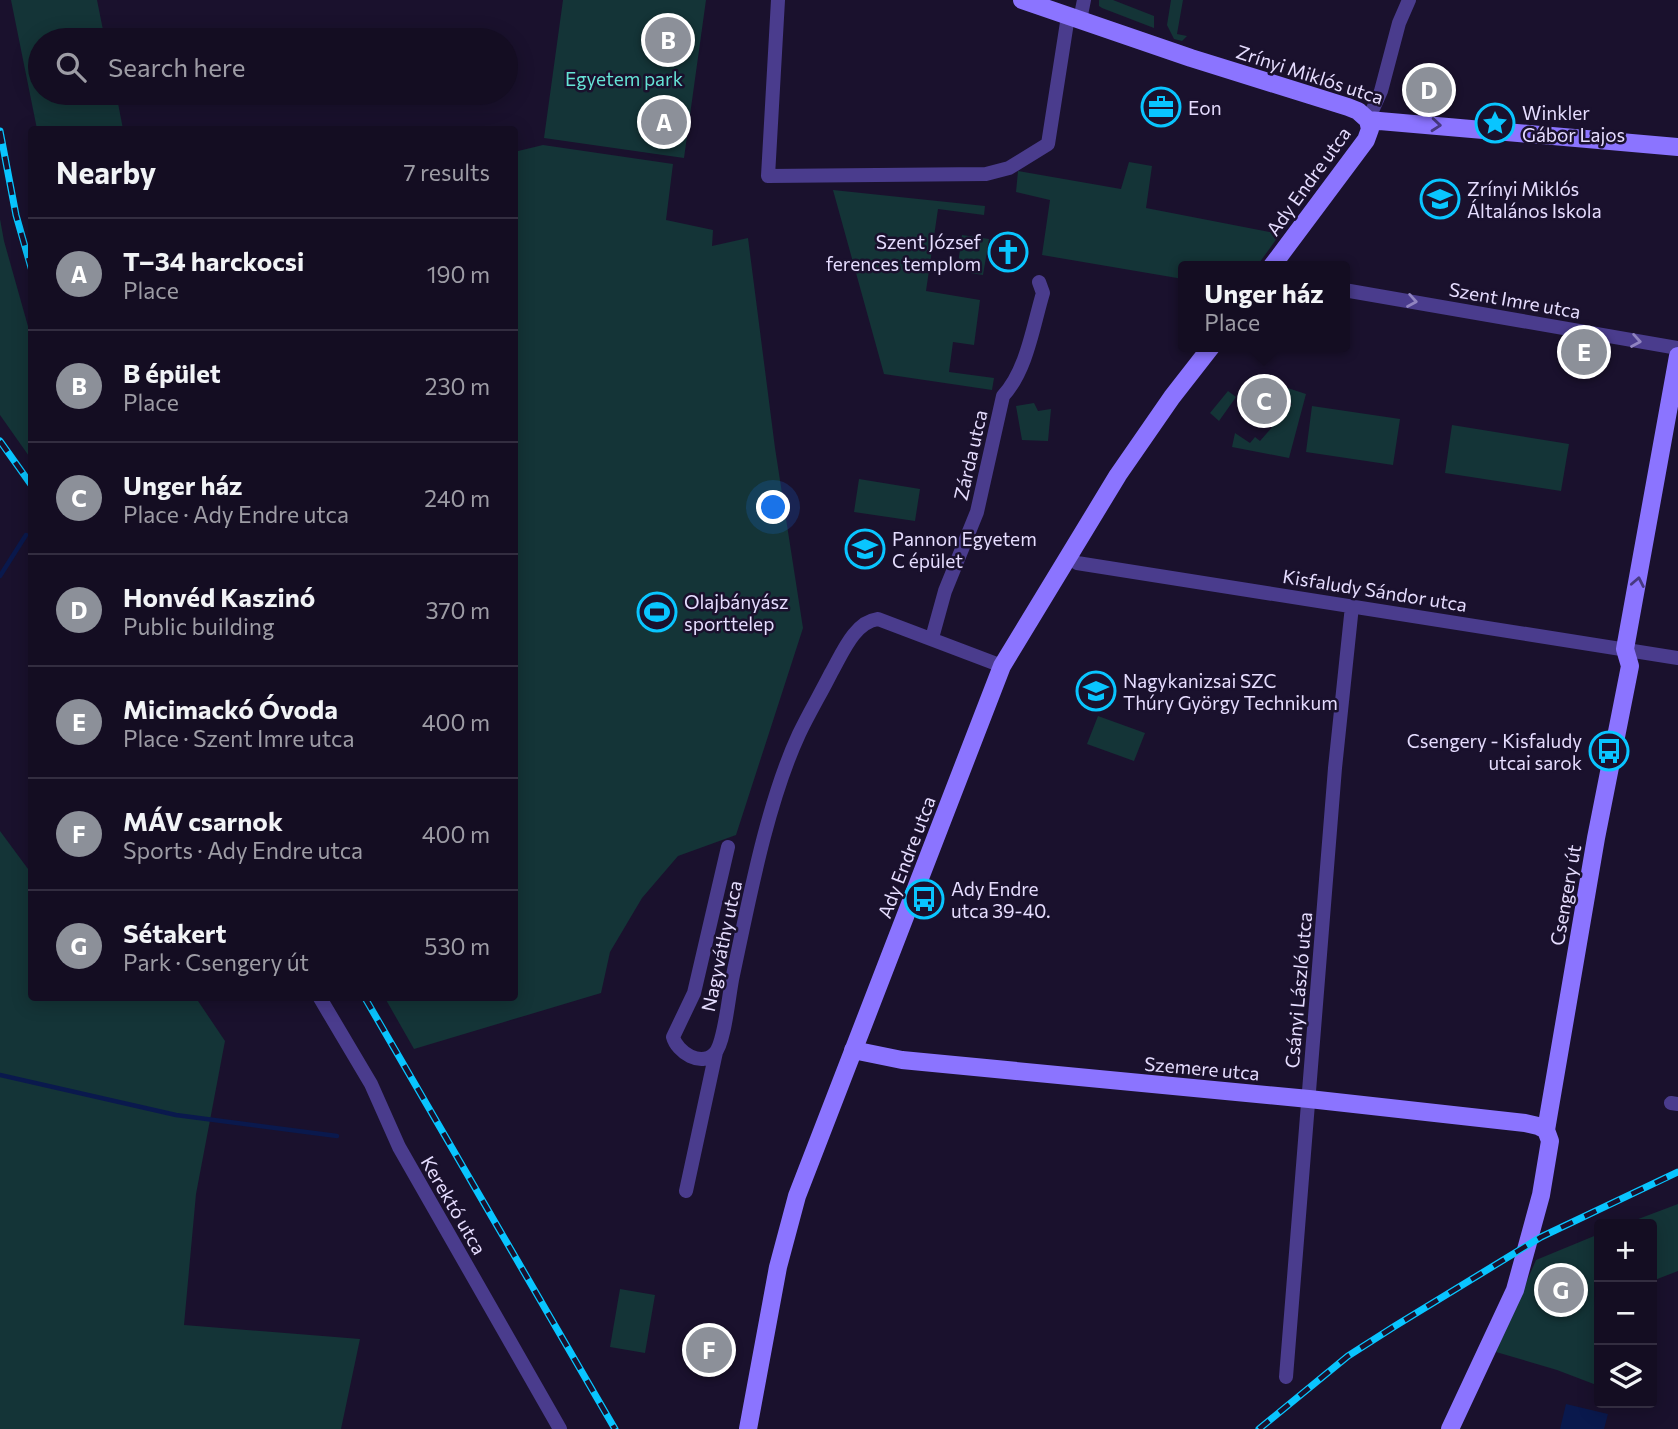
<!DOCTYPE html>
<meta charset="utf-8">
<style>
:root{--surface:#140d22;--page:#211b2f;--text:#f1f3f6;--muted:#9d9ca5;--line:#332d40;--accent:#8c9099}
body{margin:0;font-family:Commissioner,sans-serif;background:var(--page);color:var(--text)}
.controls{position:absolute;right:21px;bottom:21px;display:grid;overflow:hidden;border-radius:7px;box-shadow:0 4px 18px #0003}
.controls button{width:63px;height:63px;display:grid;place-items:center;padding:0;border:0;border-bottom:2px solid var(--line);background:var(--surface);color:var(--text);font:35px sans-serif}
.you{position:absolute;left:774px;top:508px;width:24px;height:24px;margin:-18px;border:5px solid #fff;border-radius:50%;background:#1a73e8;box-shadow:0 0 0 10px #1a73e833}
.badge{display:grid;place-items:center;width:46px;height:46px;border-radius:50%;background:var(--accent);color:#fff;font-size:23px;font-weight:700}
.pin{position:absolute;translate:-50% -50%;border:4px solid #fff;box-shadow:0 2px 7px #0006}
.popup{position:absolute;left:1178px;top:261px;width:172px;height:91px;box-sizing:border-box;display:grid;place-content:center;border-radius:7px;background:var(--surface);filter:drop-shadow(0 2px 5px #0005);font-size:23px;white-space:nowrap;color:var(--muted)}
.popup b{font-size:26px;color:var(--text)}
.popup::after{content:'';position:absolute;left:50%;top:100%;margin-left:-14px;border:14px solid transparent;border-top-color:var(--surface)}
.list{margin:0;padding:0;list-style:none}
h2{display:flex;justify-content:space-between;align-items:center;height:91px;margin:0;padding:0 28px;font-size:30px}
h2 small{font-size:23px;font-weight:400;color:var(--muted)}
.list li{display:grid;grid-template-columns:46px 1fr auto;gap:21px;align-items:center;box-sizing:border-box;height:112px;padding:0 28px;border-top:2px solid var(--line)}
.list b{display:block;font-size:26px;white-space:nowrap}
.list p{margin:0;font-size:23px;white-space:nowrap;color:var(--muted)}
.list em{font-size:23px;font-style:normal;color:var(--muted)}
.icon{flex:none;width:38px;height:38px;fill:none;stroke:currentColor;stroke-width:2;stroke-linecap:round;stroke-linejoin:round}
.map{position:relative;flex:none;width:1678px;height:1429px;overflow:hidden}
.search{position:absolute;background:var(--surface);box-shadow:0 4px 18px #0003;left:28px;top:28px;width:490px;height:77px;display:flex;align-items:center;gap:18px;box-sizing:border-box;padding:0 24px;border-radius:38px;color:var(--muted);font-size:26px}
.panel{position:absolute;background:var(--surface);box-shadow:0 4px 18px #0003;left:28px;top:126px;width:490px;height:875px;border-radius:7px}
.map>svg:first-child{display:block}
</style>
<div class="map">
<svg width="1678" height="1429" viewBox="0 0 1678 1429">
<rect width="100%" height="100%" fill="#1a112d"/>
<!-- green -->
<path fill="#143437" d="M11,0h86l8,40h-65v53h76l7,36h-86z
M563,0h143l-22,158 -140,-20z
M1099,0h14l41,16v12l-52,-20 -3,-2z
M1171,0h12l-6,34 10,2 -5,5 -8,-2 -7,-14z
M543,145l130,19 -7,56 47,10 -1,16 36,-8 27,210 28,180 -67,207 -58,21 -36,42 -32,54 -9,41 -187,56 -29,-51h129v-846z
M1129,162l23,4 -6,42 134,26 -23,32h-73l-1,13 -141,-24 8,-55 -34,-8 2,-21 103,18z
M833,190l152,16 -1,9 -46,-6 -12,82 54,9 -6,45 -21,-3 -4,30 45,6 -2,12 -108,-16z
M0,219l4,22 27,96v122l-31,-44z
M962,235l27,4 -6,36 -26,-4z
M1251,376l55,18 -17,64 -57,-11 3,-14 15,10 5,-6 5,4 32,-37z
M1228,391l8,6 -17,24 -9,-8z
M1034,403l4,8 13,-2 -3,32 -26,-1 -6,-34z
M1312,406l88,13 -7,46 -87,-13z
M1452,425l117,19 -8,47 -116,-18z
M859,479l61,10 -5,32 -61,-9z
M1098,716l47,17 -11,28 -47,-17z
M0,831l31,42 1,125h164l29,43 -29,153 -12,131 176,14 -19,90h-341z
M1678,1204v67l-26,10v-57h-27z
M1599,1234v152l-42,-16 -61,-18 40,-92z
M620,1289l35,6 -10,58 -35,-6z"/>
<!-- water -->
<path fill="#0a194d" d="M1566,1404l42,10 -4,15h-44z"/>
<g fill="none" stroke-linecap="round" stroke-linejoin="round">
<!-- stream -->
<path stroke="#0a194d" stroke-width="4.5" d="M0,576l26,-41
M0,1075l176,40 161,21"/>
<!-- street -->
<path stroke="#4a3c8d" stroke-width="14" d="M778,0l-10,176 218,-2 23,-6 39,-24 20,-128
M1080,20l4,-20
M1368,120l13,-29 18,-68 10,-23
M1344,290l334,58
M1069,556l8,7 601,95
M932,638l13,-47 32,-79 26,-116c24,-26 30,-70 40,-103l-4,-11
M728,847l-34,146 -21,44c4,15 28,31 42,16 10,-11 14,-61 18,-78 16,-75 34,-172 66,-241 10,-21 22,-41 32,-61 11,-19 23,-51 47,-54l124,47
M320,998l51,86 28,63 161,282
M1671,1103l7,1
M686,1191l30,-139
M1286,1377l49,-609 17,-162"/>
<!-- secondary -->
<path stroke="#8b74ff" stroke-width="18" d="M1022,0l169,58 157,49 10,4 10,9 310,27
M1272,266l94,-126 4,-11 -2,-9
M853,1050l49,10 407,39 216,24 13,3 8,4
M748,1429l30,-162 19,-71 205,-530 116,-191 54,-78 39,-50
M1450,1429l65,-139 26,-95 9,-54 -4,-11 50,-292 34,-172 -5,-17 53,-293"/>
<defs>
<path id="rail" d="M0,131l16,84 16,56
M0,441l32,45
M365,998l250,431
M1259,1429l89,-73 47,-30 146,-89 137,-65"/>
</defs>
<!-- rail casing -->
<use href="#rail" stroke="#09c5ff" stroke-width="7"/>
<!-- rail -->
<use href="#rail" stroke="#1a112d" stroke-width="4.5" stroke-dasharray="13" stroke-linecap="butt"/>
</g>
<!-- one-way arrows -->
<defs><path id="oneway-chevron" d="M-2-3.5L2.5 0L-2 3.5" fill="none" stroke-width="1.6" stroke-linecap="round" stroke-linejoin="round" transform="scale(1.75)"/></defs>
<g stroke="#473981">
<use href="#oneway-chevron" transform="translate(1436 125) rotate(5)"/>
<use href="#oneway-chevron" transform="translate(1638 582) rotate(-79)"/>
</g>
<g stroke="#9084c0">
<use href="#oneway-chevron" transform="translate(1412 301) rotate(10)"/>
<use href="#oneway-chevron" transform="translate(1636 341) rotate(10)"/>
</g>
<!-- icons -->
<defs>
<symbol id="office-ring" viewBox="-11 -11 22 22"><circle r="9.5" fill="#1a112d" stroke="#09c5ff" stroke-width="1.5"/><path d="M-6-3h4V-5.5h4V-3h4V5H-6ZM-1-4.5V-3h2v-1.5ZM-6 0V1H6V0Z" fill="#09c5ff"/></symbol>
<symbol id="sight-ring" viewBox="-11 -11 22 22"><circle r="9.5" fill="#1a112d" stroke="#09c5ff" stroke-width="1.5"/><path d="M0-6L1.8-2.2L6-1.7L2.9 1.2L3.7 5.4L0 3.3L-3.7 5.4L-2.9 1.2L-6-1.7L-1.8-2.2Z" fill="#09c5ff"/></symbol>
<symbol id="school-ring" viewBox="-11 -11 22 22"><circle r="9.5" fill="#1a112d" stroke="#09c5ff" stroke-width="1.5"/><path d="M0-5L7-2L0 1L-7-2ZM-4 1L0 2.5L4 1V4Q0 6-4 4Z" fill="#09c5ff"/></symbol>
<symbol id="church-ring" viewBox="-11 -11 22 22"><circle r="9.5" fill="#1a112d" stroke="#09c5ff" stroke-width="1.5"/><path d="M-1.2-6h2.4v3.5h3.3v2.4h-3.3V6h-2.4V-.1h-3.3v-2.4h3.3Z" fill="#09c5ff"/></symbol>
<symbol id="university-ring" viewBox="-11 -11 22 22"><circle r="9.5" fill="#1a112d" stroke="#09c5ff" stroke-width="1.5"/><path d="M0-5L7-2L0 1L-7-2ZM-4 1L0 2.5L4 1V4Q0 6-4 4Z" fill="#09c5ff"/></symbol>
<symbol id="stadium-ring" viewBox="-11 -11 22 22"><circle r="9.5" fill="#1a112d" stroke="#09c5ff" stroke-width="1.5"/><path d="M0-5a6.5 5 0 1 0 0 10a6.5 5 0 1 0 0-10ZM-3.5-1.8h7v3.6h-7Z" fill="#09c5ff"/></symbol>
<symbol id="bus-ring" viewBox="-11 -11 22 22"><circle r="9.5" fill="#1a112d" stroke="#09c5ff" stroke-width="1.5"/><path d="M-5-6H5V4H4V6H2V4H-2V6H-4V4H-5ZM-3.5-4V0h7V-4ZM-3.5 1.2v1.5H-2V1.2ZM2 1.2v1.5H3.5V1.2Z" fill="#09c5ff"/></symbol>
</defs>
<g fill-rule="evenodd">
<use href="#office-ring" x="1139" y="85" width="44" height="44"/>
<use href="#sight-ring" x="1473" y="101" width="44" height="44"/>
<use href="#school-ring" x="1418" y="177" width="44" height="44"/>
<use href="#church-ring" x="986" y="230" width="44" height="44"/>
<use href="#university-ring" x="843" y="527" width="44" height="44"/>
<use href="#stadium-ring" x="635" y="590" width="44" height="44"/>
<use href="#school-ring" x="1074" y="669" width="44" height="44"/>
<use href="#bus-ring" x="1587" y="729" width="44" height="44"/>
<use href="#bus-ring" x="902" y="877" width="44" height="44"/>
</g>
<g text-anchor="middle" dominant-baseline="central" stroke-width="5" stroke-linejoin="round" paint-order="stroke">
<!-- street labels -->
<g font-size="19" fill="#e6ddff" stroke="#1a112d">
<text transform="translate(1310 74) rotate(18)">Zrínyi Miklós utca</text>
<text transform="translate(1308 181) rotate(-54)">Ady Endre utca</text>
<text transform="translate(1515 300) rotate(10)">Szent Imre utca</text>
<text transform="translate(970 455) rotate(-77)">Zárda utca</text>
<text transform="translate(1375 590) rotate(9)">Kisfaludy Sándor utca</text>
<text transform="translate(906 857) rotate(-69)">Ady Endre utca</text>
<text transform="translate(1565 895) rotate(-80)">Csengery út</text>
<text transform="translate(721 946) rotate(-78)">Nagyváthy utca</text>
<text transform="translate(1298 990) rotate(-85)">Csányi László utca</text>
<text transform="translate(1202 1068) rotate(5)">Szemere utca</text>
<text transform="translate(454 1205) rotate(60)">Kerektó utca</text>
</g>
<!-- park labels -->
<g font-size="19" fill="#65e3d5" stroke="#1a112d">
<text x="624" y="78">Egyetem park</text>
</g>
<!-- poi labels -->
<g font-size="19" fill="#e6ddff" stroke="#1a112d" text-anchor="start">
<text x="1188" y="107">Eon</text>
<text x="1522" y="112">Winkler<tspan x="1522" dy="22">Gábor Lajos</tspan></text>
<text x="1467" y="188">Zrínyi Miklós<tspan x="1467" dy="22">Általános Iskola</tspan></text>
<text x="981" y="241" text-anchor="end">Szent József<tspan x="981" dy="22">ferences templom</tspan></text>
<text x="892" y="538">Pannon Egyetem<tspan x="892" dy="22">C épület</tspan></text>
<text x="684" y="601">Olajbányász<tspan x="684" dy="22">sporttelep</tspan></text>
<text x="1123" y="680">Nagykanizsai SZC<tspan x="1123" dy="22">Thúry György Technikum</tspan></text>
<text x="1582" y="740" text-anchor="end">Csengery - Kisfaludy<tspan x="1582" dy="22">utcai sarok</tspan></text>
<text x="951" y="888">Ady Endre<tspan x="951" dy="22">utca 39-40.</tspan></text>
</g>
</g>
</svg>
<div class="controls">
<button>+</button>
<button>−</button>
<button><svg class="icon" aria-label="layers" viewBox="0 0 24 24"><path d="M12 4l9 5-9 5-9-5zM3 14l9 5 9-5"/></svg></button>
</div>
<div class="you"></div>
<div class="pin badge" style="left:664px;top:122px">A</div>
<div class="pin badge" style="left:668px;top:40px">B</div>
<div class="pin badge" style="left:1264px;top:401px">C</div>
<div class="popup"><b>Unger ház</b>Place</div>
<div class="pin badge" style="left:1429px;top:90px">D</div>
<div class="pin badge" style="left:1584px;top:352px">E</div>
<div class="pin badge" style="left:709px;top:1350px">F</div>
<div class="pin badge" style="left:1561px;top:1290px">G</div>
<div class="search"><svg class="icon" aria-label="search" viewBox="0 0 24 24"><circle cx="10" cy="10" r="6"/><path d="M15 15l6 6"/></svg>Search here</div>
<section class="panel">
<h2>Nearby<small>7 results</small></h2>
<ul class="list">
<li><span class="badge">A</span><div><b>T–34 harckocsi</b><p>Place</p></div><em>190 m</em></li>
<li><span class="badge">B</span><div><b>B épület</b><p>Place</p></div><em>230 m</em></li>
<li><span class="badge">C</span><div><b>Unger ház</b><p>Place · Ady Endre utca</p></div><em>240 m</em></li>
<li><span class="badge">D</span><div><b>Honvéd Kaszinó</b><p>Public building</p></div><em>370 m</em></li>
<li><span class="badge">E</span><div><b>Micimackó Óvoda</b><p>Place · Szent Imre utca</p></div><em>400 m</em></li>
<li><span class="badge">F</span><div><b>MÁV csarnok</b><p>Sports · Ady Endre utca</p></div><em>400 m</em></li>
<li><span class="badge">G</span><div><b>Sétakert</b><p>Park · Csengery út</p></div><em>530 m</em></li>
</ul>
</section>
</div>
